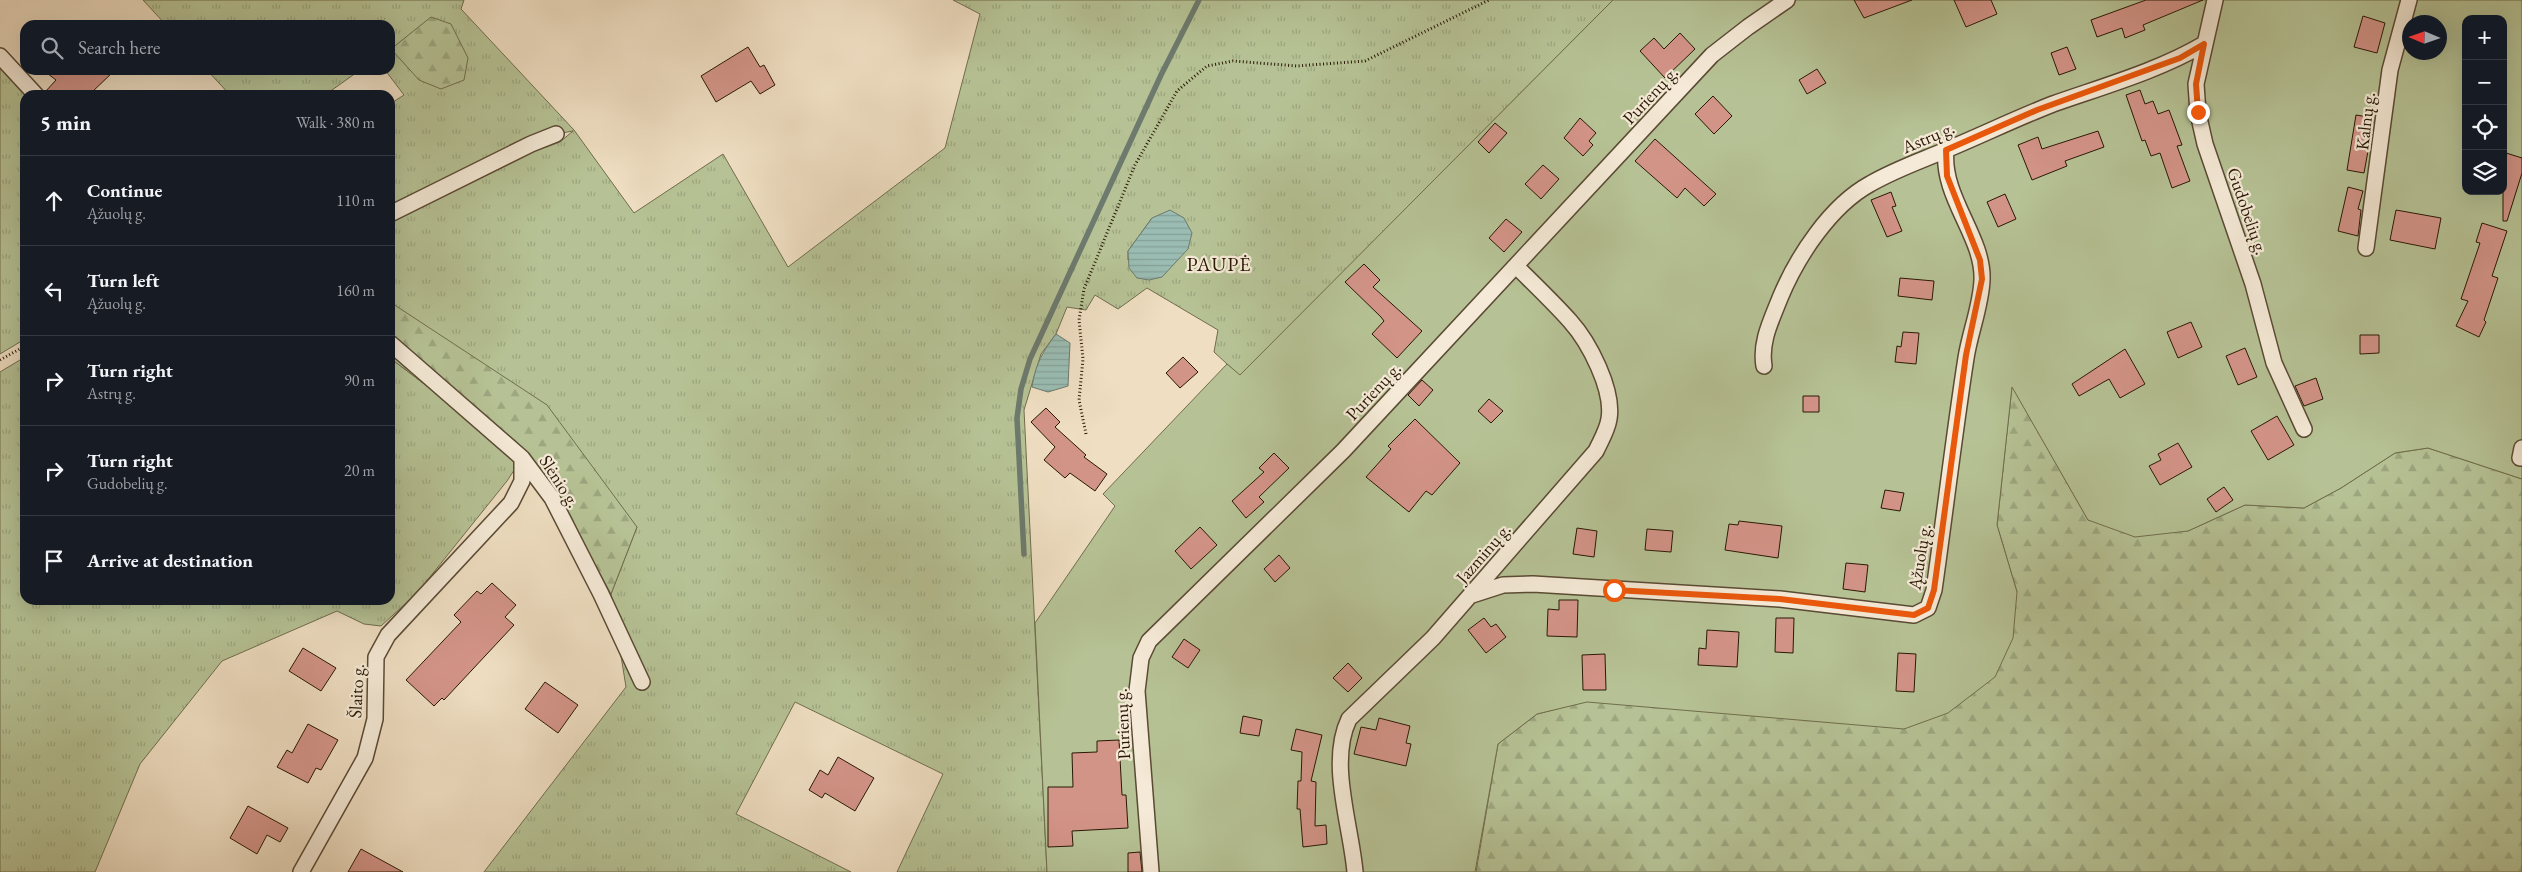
<!DOCTYPE html>
<meta charset="utf-8">
<style>
:root{--surface:#171b24;--page:#242831;--text:#f1f3f6;--muted:#9ea1a6;--line:#363941}
body{margin:0;font-family:"EB Garamond",serif;background:var(--page);color:var(--text)}
.controls{position:absolute;right:15px;top:15px;display:grid;overflow:hidden;border-radius:10px;box-shadow:0 5px 20px #0002}
.controls button{width:45px;height:45px;display:grid;place-items:center;padding:0;border:0;border-bottom:1px solid var(--line);background:var(--surface);color:var(--text);font:25px sans-serif}
.compass{position:absolute;left:2402px;top:15px;width:45px;height:45px;border-radius:50%;background:var(--surface);box-shadow:0 5px 20px #0002;rotate:272deg}
.stop{position:absolute;width:15px;height:15px;margin:-11px;border:4px solid #ea580c;border-radius:50%;background:#fff}
.stop.end{background:#ea580c;border-color:#fff;box-shadow:0 1px 5px #0008}
.list{margin:0;padding:0;list-style:none}
h2{display:flex;justify-content:space-between;align-items:center;height:65px;margin:0;padding:0 20px;font-size:21px}
h2 small{font-size:16px;font-weight:400;color:var(--muted)}
.list li{display:grid;grid-template-columns:32px 1fr auto;gap:15px;align-items:center;box-sizing:border-box;height:90px;padding:0 20px;border-top:1px solid var(--line)}
.list b{display:block;font-size:19px;white-space:nowrap}
.list p{margin:0;font-size:16px;white-space:nowrap;color:var(--muted)}
.list em{font-size:16px;font-style:normal;color:var(--muted)}
.icon{flex:none;width:28px;height:28px;fill:none;stroke:currentColor;stroke-width:2;stroke-linecap:round;stroke-linejoin:round}
.map{position:relative;flex:none;width:2522px;height:872px;overflow:hidden}
.search{position:absolute;background:var(--surface);box-shadow:0 5px 20px #0002;left:20px;top:20px;width:375px;height:55px;display:flex;align-items:center;gap:12px;box-sizing:border-box;padding:0 18px;border-radius:15px;color:var(--muted);font-size:19px}
.panel{position:absolute;background:var(--surface);box-shadow:0 5px 20px #0002;left:20px;top:90px;width:375px;height:515px;border-radius:15px}
.map>svg:first-child{display:block}
</style>
<div class="map">
<svg width="2522" height="872" viewBox="0 0 2522 872">
<defs>
<pattern id="grass-tufts" width="24" height="20" patternUnits="userSpaceOnUse" patternTransform="scale(1.25)"><rect width="24" height="20" fill="#b6c295"/><path d="M3 7l-1-3M5 7V3M7 7l1-3M15 17l-1-3M17 17v-4M19 17l1-3" fill="none" stroke="#9ca67f"/></pattern>
<pattern id="forest-firs" width="22" height="20" patternUnits="userSpaceOnUse" patternTransform="scale(1.25)"><rect width="22" height="20" fill="#b6c295"/><path d="M5 1l3.5 6h-7zM16 11l3.5 6h-7z" fill="#9ca67f"/></pattern>
<pattern id="water-rules" width="6" height="5" patternUnits="userSpaceOnUse" patternTransform="scale(1.25)"><rect width="6" height="5" fill="#9abcb2"/><path d="M0 2.5h6" fill="none" stroke="#85a198"/></pattern>
</defs>
<rect width="100%" height="100%" fill="#efdec2"/>
<filter id="stains"><feTurbulence type="fractalNoise" baseFrequency=".004" numOctaves="4"/><feColorMatrix values="0 0 0 0 .2 0 0 0 0 .09 0 0 0 0 .02 0 0 0 .5 -.17"/></filter>
<radialGradient id="worn" r=".72"><stop offset=".6" stop-color="#630" stop-opacity="0"/><stop offset="1" stop-color="#630" stop-opacity=".3"/></radialGradient>
<!-- grass -->
<path fill="url(#grass-tufts)" stroke="#706d4d" fill-rule="evenodd" d="M143,0h321l-3,9 113,121 60,83 89,-59 65,113 157,-119 35,-134 -27,-14h660l-373,376 -26,-24 4,-22 -71,-42 -29,21 -23,-14 -9,15 -19,-3 -11,27 -15,20 -17,56 23,462h-150l46,-98 -148,-72 -59,112 115,58h-367l142,-185 -15,-93 26,-67 -247,-225v-80l143,-70 27,-10 13,-11 -17,3 -166,73v-103l14,-9 -19,-25h5v-45h-224zM1152,218l-24,42v-9z
M0,67l27,28 -2,244 -25,15z
M207,70h153l-35,25h-95z
M25,357v243h365v-242l132,100 -15,23 -90,112 -36,33 -17,-2 -27,-13 -115,50 -82,103 -45,108h-95v-500z"/>
<!-- forest -->
<path fill="url(#forest-firs)" stroke="#706d4d" d="M431,17l20,7 17,34 -4,22 -23,9 -22,-9 -28,-31z
M390,302l157,103 90,122 -26,67 -60,-111 -29,-25 -132,-100z
M2012,386l76,134 100,11 57,-26 59,3 37,-20 54,-35 33,-5 94,31v393h-1046l22,-128 39,-30 480,-122 -20,-67z"/>
<!-- green -->
<path fill="#b6c295" stroke="#706d4d" fill-rule="evenodd" d="M1613,0h909v479l-94,-31 -33,5 -54,35 -37,20 -59,-3 -57,26 -53,6 -47,-17 -76,-133 -15,138 20,67 -4,46 -18,39 -47,36 -44,16 -317,-27 -50,12 -39,30 -23,128h-428l-12,-249 80,-117 -12,-12 124,-130 13,11zM2466,19h37v172h-37zM2410,22h30v30h-30z"/>
<!-- water -->
<path fill="url(#water-rules)" stroke="#6d7a6d" d="M1170,210l14,8 8,15 -4,16 -26,28 -13,3 -12,-2 -8,-10 -1,-17 24,-33z
M1056,334l14,9 -2,43 -20,6 -16,-5c3,-22 11,-36 24,-53z"/>
<g fill="none" stroke-linecap="round" stroke-linejoin="round">
<!-- stream -->
<path stroke="#6d7a6d" stroke-width="5.5" d="M1024,554l-7,-136 4,-29 9,-30 131,-284 38,-75"/>
</g>
<!-- building -->
<path fill="#d39488" stroke="#291805" d="M1854,0h58l-48,18z
M1954,0h37l6,14 -31,13z
M2146,0h57l-60,25 2,5 -20,8 -3,-10 -25,9 -6,-17z
M2363,16l22,7 -8,30 -23,-6z
M1680,33l15,16 -30,29 -25,-27 14,-13 10,11z
M748,47l12,20 4,-2 11,20 -15,9 -9,-13 -35,21 -15,-26z
M2067,47l9,22 -17,6 -8,-22z
M1817,69l9,14 -19,11 -8,-14z
M43,70h72l-26,25h-44v-3l11,-12z
M2140,90l5,14 8,-3 5,13 11,-4 13,35 -5,1 13,35 -18,7 -12,-35 -9,3 -6,-16 -3,1 -16,-46z
M1713,96l19,20 -18,18 -19,-20z
M2356,115l18,3 -10,55 -17,-3z
M1580,118l16,15 -7,8 4,4 -10,11 -19,-18z
M1495,123l12,10 -18,20 -11,-11z
M2098,131l6,16 -39,14 2,5 -35,14 -14,-35 20,-8 4,12z
M1655,139l61,55 -12,12 -19,-18 -8,10 -42,-37z
M2503,152l19,6v15l-15,48h-4z
M1543,165l16,14 -18,20 -16,-15z
M2348,187l15,4 -5,18 3,1 -3,26 -20,-5z
M1891,192l5,14 -4,1 10,24 -15,6 -16,-37z
M2005,194l11,25 -18,8 -11,-25z
M2396,210l45,8 -6,31 -45,-9z
M1506,219l16,13 -18,20 -15,-14z
M2482,223l25,8 -15,45 6,2 -14,42 2,2 -7,15 -23,-11 12,-25 -7,-2 19,-56 -4,-1z
M1364,264l16,16 -7,7 49,44 -25,27 -25,-24 12,-13 -3,-4 -36,-35z
M1900,278l34,3 -2,19 -34,-4z
M2191,322l11,25 -24,11 -11,-26z
M1903,332l16,1 -3,31 -21,-2 2,-16 4,1z
M2360,335h19v18l-19,1z
M2245,348l12,29 -19,8 -12,-29z
M2125,349l20,35 -25,14 -11,-19 -30,17 -7,-12z
M1183,357l15,15 -18,16 -14,-15z
M2316,378l7,21 -19,7 -9,-20z
M1422,380l11,10 -14,16 -11,-11z
M1803,396h16v16h-16z
M1489,399l14,12 -12,12 -13,-12z
M1046,408l14,14 -5,5 31,28 -2,2 23,17 -12,17 -25,-18 -5,5 -21,-18 11,-13 -24,-25z
M2277,416l17,29 -26,15 -17,-29z
M1415,419l45,44 -28,32 -6,-4 -17,21 -43,-35 25,-28 -3,-3z
M2178,443l14,24 -32,18 -11,-19 12,-6 -3,-6z
M1274,453l15,15 -30,29 5,5 -18,16 -14,-17 32,-29 -5,-4z
M2224,487l9,13 -17,12 -9,-13z
M1885,490l19,3 -4,18 -19,-3z
M1739,521l43,5 -4,32 -53,-8 4,-26 9,1z
M1200,527l17,18 -26,24 -16,-18z
M1577,528l20,3 -3,26 -21,-3z
M1647,529l26,2 -2,21 -26,-2z
M1279,555l11,13 -15,14 -11,-13z
M1846,563l22,2 -3,27 -22,-3z
M492,583l24,22 -11,12 9,8 -70,75 -2,-2 -8,8 -28,-26 55,-58 -7,-7 23,-24 4,3z
M1559,600h19l-1,37 -30,-1 1,-27 11,1z
M1484,618l7,9 5,-3 10,13 -20,16 -18,-23z
M1776,618h18l-1,35 -18,-1z
M1707,630l32,2 -2,35 -39,-2 1,-17 7,1z
M1184,639l16,11 -12,18 -16,-11z
M303,648l33,20 -15,23 -32,-20z
M1898,653l18,1 -2,38 -18,-1z
M1605,654l1,36h-23l-1,-35z
M1348,663l14,15 -14,14 -15,-14z
M545,682l33,23 -20,28 -33,-24z
M1243,716l19,4 -3,16 -19,-3z
M1379,718l31,8 -4,17 5,1 -5,22 -52,-12 7,-27 15,3z
M308,724l30,16 -17,30 -5,-2 -8,15 -31,-16 10,-17 5,3z
M1296,729l26,6 -11,46 5,1 -1,44 11,-1 1,19 -24,3 -3,-38h-3l1,-28h3l1,-29 -11,-2z
M1119,740l3,55h4l2,33 -56,3 1,15 -25,1v-60h25l-1,-34 25,-1v-11z
M838,757l36,21 -19,33 -30,-18 -3,5 -13,-8 11,-20 8,5z
M248,806l40,22 -8,14 -13,-7 -10,19 -27,-16z
M361,849l42,23h-55z
M1140,852l2,20h-14v-19z"/>
<g fill="none" stroke-linecap="round" stroke-linejoin="round">
<defs>
<path id="street" d="M2215,0l-19,84 2,29 7,31 48,140 21,79 30,66
M0,56l36,39
M390,214l141,-70 25,-10
M2366,248l24,-178 19,-70
M390,343l132,115 30,40 49,96 41,88
M1764,366c-4,-24 7,-45 16,-68 17,-41 50,-92 90,-114 24,-14 50,-23 76,-34 36,-15 71,-32 107,-46 51,-18 105,-33 151,-60
M2520,458l2,-10
M1472,595l31,-10 30,-1 247,15 134,16 14,-7 6,-18c11,-77 20,-155 32,-232 4,-26 15,-52 16,-78 2,-43 -41,-83 -36,-130
M301,872l64,-114 10,-39 1,-62 12,-22 123,-132 11,-22v-23
M1151,872l-14,-181 4,-33 8,-17 194,-190 369,-396 36,-28 39,-27
M1355,872c-4,-47 -27,-110 -6,-153l84,-81 163,-187c5,-11 11,-20 13,-32 5,-29 -20,-77 -39,-98 -17,-19 -36,-37 -54,-55"/>
</defs>
<!-- street casing -->
<use href="#street" stroke="#5a4a34" stroke-width="18"/>
<!-- path -->
<path stroke="#291805" stroke-width="3" stroke-dasharray="1 2.5" stroke-linecap="butt" d="M0,360l25,-14
M1086,434l-7,-34 4,-41 -4,-39 5,-31 51,-124 42,-74 30,-25 26,-5 64,5 68,-5 124,-61"/>
<!-- street -->
<use href="#street" stroke="#f5ead7" stroke-width="15"/>
</g>
<g fill="none" stroke-linecap="round" stroke-linejoin="round">
<!-- route -->
<path stroke="#ea580c" stroke-width="6" d="M1614,590l166,9 134,16 14,-7 6,-18 32,-235 16,-76 -2,-19 -33,-84 -1,-26 91,-40 143,-52 24,-14 -8,40 2,28"/>
</g>
<g text-anchor="middle" dominant-baseline="central" stroke-width="4.5" stroke-linejoin="round" paint-order="stroke">
<!-- street labels -->
<g font-size="18" fill="#291805" stroke="#f5ead7">
<text transform="translate(1650 95) rotate(-47)">Purienų g.</text>
<text transform="translate(2365 121) rotate(-83)">Kalnų g.</text>
<text transform="translate(1928 137) rotate(-23)">Astrų g.</text>
<text transform="translate(2248 211) rotate(71)">Gudobelių g.</text>
<text transform="translate(1373 391) rotate(-47)">Purienų g.</text>
<text transform="translate(560 481) rotate(57)">Slėnio g.</text>
<text transform="translate(1483 553) rotate(-49)">Jazminų g.</text>
<text transform="translate(1919 557) rotate(-81)">Ąžuolų g.</text>
<text transform="translate(356 691) rotate(-87)">Šlaito g.</text>
<text transform="translate(1122 724) rotate(-93)">Purienų g.</text>
</g>
<!-- quarter labels -->
<g font-size="20" letter-spacing="1" fill="#291805" stroke="#f5ead7">
<text x="1219" y="264">PAUPĖ</text>
</g>
</g>
<rect width="100%" height="100%" filter="url(#stains)"/>
<rect width="100%" height="100%" fill="url(#worn)"/>
</svg>
<div class="controls">
<button>+</button>
<button>−</button>
<button><svg class="icon" aria-label="locate" viewBox="0 0 24 24"><circle cx="12" cy="12" r="6"/><path d="M12 2v4M12 18v4M2 12h4M18 12h4"/></svg></button>
<button><svg class="icon" aria-label="layers" viewBox="0 0 24 24"><path d="M12 4l9 5-9 5-9-5zM3 14l9 5 9-5"/></svg></button>
</div>
<svg class="compass" viewBox="-18 -18 36 36"><path d="M0-13l5 13h-10z" fill="#e53935"/><path d="M0 13l5-13h-10z" fill="#9ea1a6"/></svg>
<div class="stop" style="left:1614px;top:590px"></div>
<div class="stop end" style="left:2198px;top:112px"></div>
<div class="search"><svg class="icon" aria-label="search" viewBox="0 0 24 24"><circle cx="10" cy="10" r="6"/><path d="M15 15l6 6"/></svg>Search here</div>
<section class="panel">
<h2>5 min<small>Walk · 380 m</small></h2>
<ul class="list">
<li><svg class="icon" aria-label="ahead" viewBox="0 0 24 24"><path d="M12 20V5M6 11l6-6 6 6"/></svg><div><b>Continue</b><p>Ąžuolų g.</p></div><em>110 m</em></li>
<li><svg class="icon" aria-label="left" viewBox="0 0 24 24"><path d="M17 20v-9H6M10 6l-5 5 5 5"/></svg><div><b>Turn left</b><p>Ąžuolų g.</p></div><em>160 m</em></li>
<li><svg class="icon" aria-label="right" viewBox="0 0 24 24"><path d="M7 20v-9h11M14 6l5 5-5 5"/></svg><div><b>Turn right</b><p>Astrų g.</p></div><em>90 m</em></li>
<li><svg class="icon" aria-label="right" viewBox="0 0 24 24"><path d="M7 20v-9h11M14 6l5 5-5 5"/></svg><div><b>Turn right</b><p>Gudobelių g.</p></div><em>20 m</em></li>
<li><svg class="icon" aria-label="arrive" viewBox="0 0 24 24"><path d="M6 21V4h12l-3 4 3 4H6"/></svg><div><b>Arrive at destination</b></div></li>
</ul>
</section>
</div>
